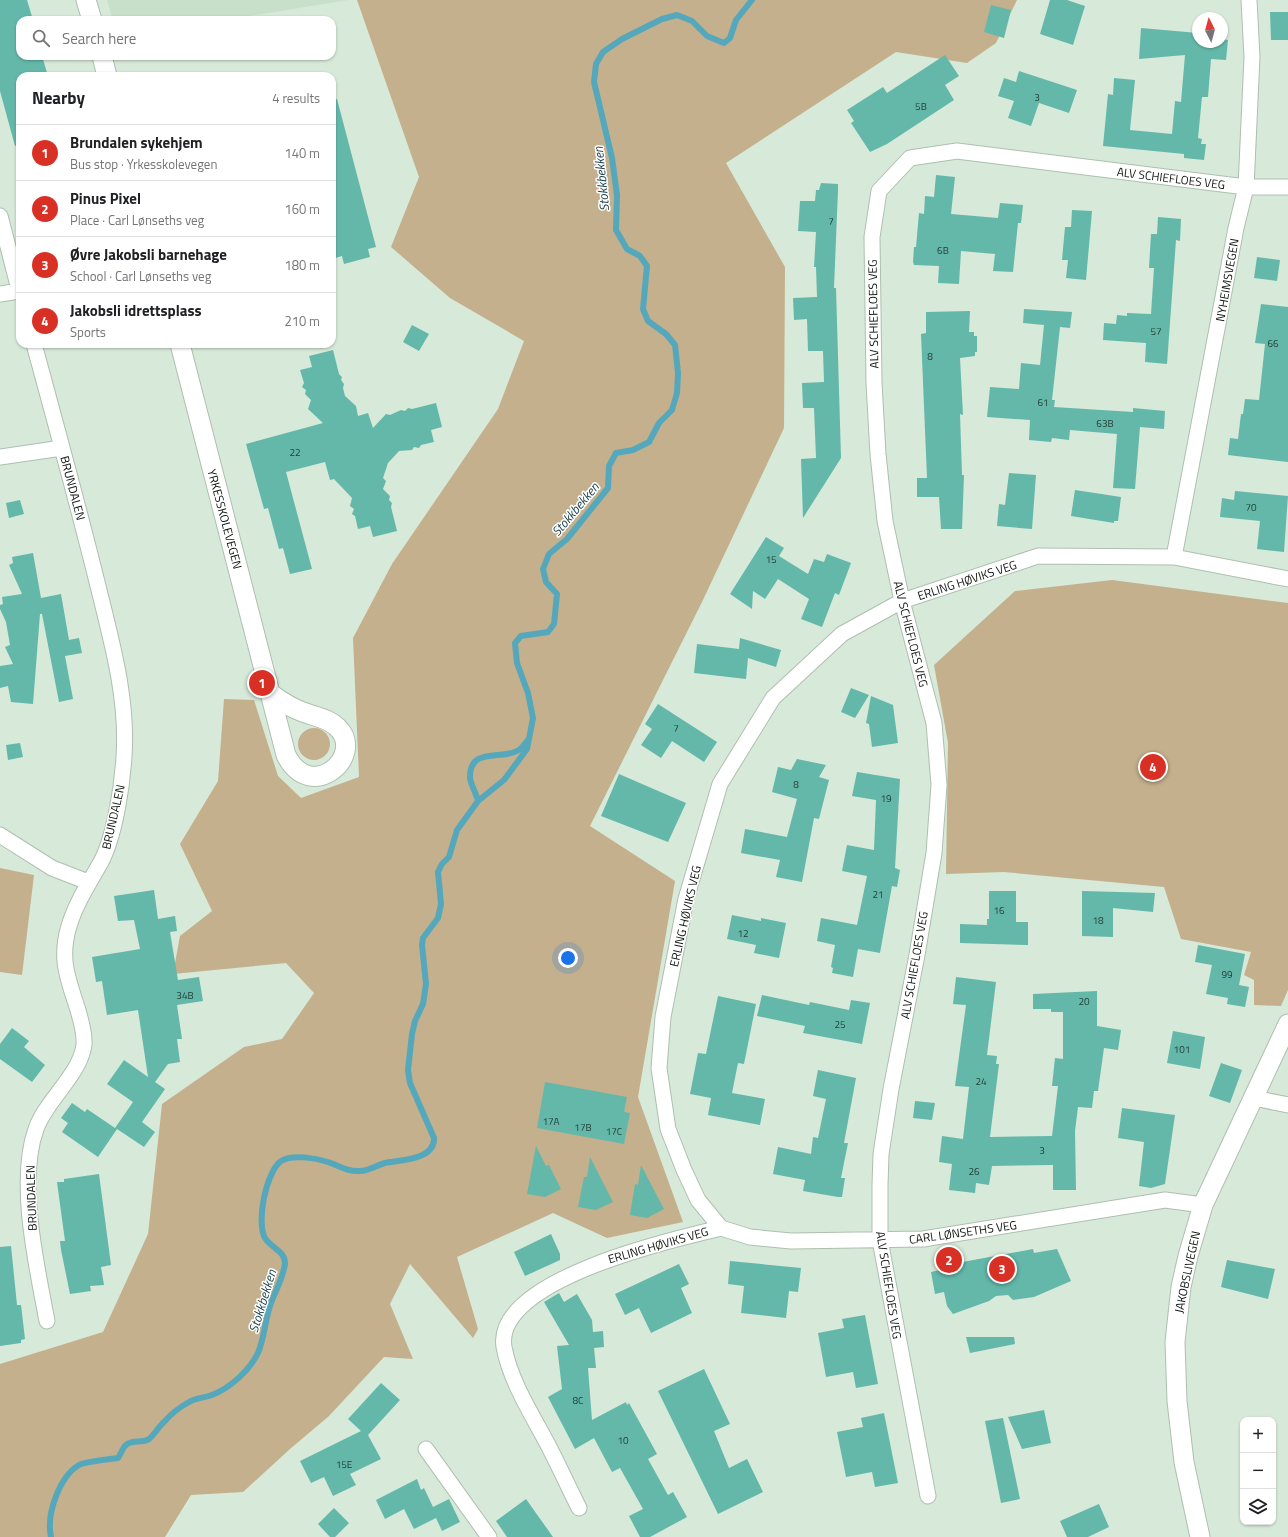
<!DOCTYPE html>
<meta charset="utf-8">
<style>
:root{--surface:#fff;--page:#f2f2f2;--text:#202124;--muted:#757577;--line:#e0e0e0;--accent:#d93025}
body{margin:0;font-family:"Titillium Web",sans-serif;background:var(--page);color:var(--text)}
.controls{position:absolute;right:12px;bottom:12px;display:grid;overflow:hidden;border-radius:8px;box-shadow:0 1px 3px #0004}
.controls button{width:36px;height:36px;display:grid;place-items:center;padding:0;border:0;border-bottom:1px solid var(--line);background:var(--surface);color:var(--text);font:20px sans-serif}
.compass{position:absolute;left:1192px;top:12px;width:36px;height:36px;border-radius:50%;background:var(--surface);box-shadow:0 1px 3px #0004;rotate:354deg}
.you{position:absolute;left:568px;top:958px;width:14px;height:14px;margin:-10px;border:3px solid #fff;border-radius:50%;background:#1a73e8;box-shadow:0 0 0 6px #1a73e833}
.badge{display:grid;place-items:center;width:26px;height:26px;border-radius:50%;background:var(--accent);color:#fff;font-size:13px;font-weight:700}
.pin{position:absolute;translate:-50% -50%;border:2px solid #fff;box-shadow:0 1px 4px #0006}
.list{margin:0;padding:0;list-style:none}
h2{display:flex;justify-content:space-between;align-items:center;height:52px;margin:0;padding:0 16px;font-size:17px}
h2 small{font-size:13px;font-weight:400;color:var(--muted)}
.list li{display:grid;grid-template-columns:26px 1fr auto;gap:12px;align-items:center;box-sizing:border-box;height:56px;padding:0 16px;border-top:1px solid var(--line)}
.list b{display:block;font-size:15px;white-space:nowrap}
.list p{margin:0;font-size:13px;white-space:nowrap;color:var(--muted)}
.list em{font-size:13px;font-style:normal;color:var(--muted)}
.icon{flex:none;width:22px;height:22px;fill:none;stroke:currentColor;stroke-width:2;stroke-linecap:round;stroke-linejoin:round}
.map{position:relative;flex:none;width:1288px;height:1537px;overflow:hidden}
.search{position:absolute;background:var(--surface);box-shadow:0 1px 3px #0004;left:16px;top:16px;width:320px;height:44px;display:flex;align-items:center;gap:10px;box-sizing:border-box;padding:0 14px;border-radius:12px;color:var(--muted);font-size:15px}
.panel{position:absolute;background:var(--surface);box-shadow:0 1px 3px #0004;left:16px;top:72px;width:320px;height:276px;border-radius:12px}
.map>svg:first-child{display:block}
</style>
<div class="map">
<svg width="1288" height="1537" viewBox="0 0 1288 1537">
<rect width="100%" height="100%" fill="#d7e9d9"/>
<!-- built -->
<path fill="#c8dfca" d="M107,0h241l-124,20h-111z"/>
<!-- green -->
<path fill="#c4b08d" d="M357,0h660l-21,43 -29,20 -71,-11 -170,111 59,104 -1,161 -82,174 -112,224 85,55 -37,216 45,125 -76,16 -54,-25 -96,44 21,72 -5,9 -63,-74 -20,40 23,55 -29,-2 -55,59 -39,33 -47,43 -52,3 -26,42h-165v-173l103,-32 45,-98 14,-130 82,-57 38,-8 32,-46 -28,-30 -113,11 7,-38 32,-25 -32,-67 38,-63 6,-82 30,1 24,76 23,22 58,-21 -6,-139 39,-74 106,-155 26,-68 -74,-43 -59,-51 28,-70z
M1112,580l176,23v387l-7,16 -27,-1v-25l-10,-5 7,-23 -70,-13 -17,-52 -160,-15 -58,2 2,-131 -14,-78 81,-74z
M298 744a16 16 0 1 1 32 0a16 16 0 1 1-32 0Z
M0,868l34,7 -12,100 -22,-3z"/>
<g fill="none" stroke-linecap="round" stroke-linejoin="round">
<!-- stream -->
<path stroke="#55a8bc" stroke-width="6" d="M478,801c-2,-8 -7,-16 -8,-23 -1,-31 31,-18 47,-27 5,-2 8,-8 11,-11
M51,1537c-5,-22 8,-60 28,-72 5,-3 31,-6 39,-7 3,-4 5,-11 8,-13 7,-6 16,-1 23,-6 6,-5 10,-13 16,-18 6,-7 15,-14 24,-19 6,-4 15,-4 23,-7 18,-7 37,-24 46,-42 6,-14 7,-32 12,-47 4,-13 14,-29 15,-43 0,-12 -15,-16 -20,-25 -9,-16 1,-66 16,-77 11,-7 35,-3 47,1 11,4 20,10 32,9 9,0 17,-6 25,-8 15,-3 50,-3 49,-25l-24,-55 -2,-13 4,-36 3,-13 8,-17 3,-20 -4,-39 1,-7 15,-20 3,-14 -3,-32 4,-8 7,-7 8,-27 21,-29 26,-21 23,-31 6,-31 -5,-25 -11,-30 -2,-20 6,-7 27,-4 6,-8 3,-30 -11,-12 -3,-13 6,-15 18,-15 41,-51 1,-22 7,-13 17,-3 16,-8 10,-19 13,-13 5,-17 1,-20 -3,-28 -9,-11 -18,-13 -5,-12 4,-43 -7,-10 -13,-7 -11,-19 1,-35 -5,-37 -18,-76 2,-18 7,-12 19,-13 40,-20 15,-4 15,6 15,15 17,7 6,-5 6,-18 16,-20"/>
</g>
<!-- building -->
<path fill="#63b8aa" d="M0,0h27l6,20h-13v36h22l6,20h-28v69l-5,1 -15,-55z
M1050,0h17l18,6 -12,39 -33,-11z
M991,5l20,5 -7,28 -20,-6z
M1270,12h18v28h-17z
M1141,28l57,5v9h24v-3l6,1 -2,20 -15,-1 -3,38h-6l-4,41 4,1 -1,5h5l-2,16 -20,-2v-4l-81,-8 5,-52 5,1 1,-17 21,2 -5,50 42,4 3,-33 6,1 4,-47 -46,4z
M945,55l14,21 -14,9 9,15 -67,44 -17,8 -19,-29 3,-2 -7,-11 36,-23 4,6z
M1019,71l58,19 -8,23 -30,-10 -8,23 -23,-8 6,-17 -16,-5 6,-18 12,4z
M337,99l39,148 -8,2 2,8 -26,7 -2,-8 -10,3v-159z
M936,175l19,2 -4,37 47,4 2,-15 23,2 -2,18h-3l-5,49 -20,-1 2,-17 -34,-3 -2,33 -21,-1 1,-17 -25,-1 -1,-3 1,-15h2l3,-34 5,1 1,-18 9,1z
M821,183l17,1v6l-4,98h2l5,170 -38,60 -2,-59 15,-1 -2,-50h-11l-1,-25 22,-1 -1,-31h-15l-1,-32 -13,1 -1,-22 24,-1 -1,-30h-2l2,-35 -18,-1 2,-30h15l1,-11h3z
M1072,210l20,1 -6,69 -20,-2 2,-18h-6l3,-33h6z
M1158,217l23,2 -1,22 -4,-1 -9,124 -22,-2 1,-19 -43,-3 1,-17 12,1 1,-9 10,1v-3l24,1 3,-46h-5l2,-34h6z
M1257,257l23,3 -3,21 -23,-3z
M1261,304l27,3v155l-60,-7 2,-17 8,1 3,-25h2l2,-15 14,1 6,-56 -10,-1z
M1024,309l48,3 -2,16 -10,-1 -8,73h3l-1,7 79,5v-4l32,3 -1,18 -24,-2 -5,62 -22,-1 4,-54 -47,-4 -1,10 -17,-2 -1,4 -22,-2 1,-20 -43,-3 3,-30 29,2 2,-26 19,2 4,-40 -21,-2z
M970,311l-1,21h5v4h3v16h-2v4l-15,2 3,57 -3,-1 2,61h2l-2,54h-21l-2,-32h-22v-19h10l-6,-144 5,-1v-21z
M412,325l17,9 -10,17 -16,-9z
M333,350l6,24 3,3 -1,3 3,4 -1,4 2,8 11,10 2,10 10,-3 5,15 13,-14 4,1 11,-5 4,1 3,-3 4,1 24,-6 6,24 -11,3 3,12 -13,3 -2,3 -5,-1 -2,3 -13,1 -11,12 -5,15 3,3 -3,8 7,7 -1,4 3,3 -1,4 6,24 -24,6 -3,-11 -12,3 -3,-13 -3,-2 2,-5 -4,-3 2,-8 -18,-19 -4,1 -5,-18 -39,10 26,97 -22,5 -7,-26 -4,1 -11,-41 -4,1 -18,-65 77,-21 -15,-14 3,-9 -6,-6 1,-4 -4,-3 2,-4 -4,-13 12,-3 -3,-11z
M1009,473l27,2 -4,54 -35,-3 2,-22 6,1z
M1075,490l46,7 -3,24h-4v2l-43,-7z
M1235,491l53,5 -4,56 -27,-3 3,-28 -40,-4 2,-19 12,2z
M20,500l4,14 -15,4 -3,-15z
M766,537l18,11 -5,8 29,18 6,-15 10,3 3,-8 24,9 -12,32 -4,-2 -13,34 -21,-8 8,-20 -31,-20 -13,20 -12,-8 -1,18 -22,-15z
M33,553l8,45 20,-4 8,46 10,-2 3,15 -17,3 8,43 -14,3 -17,-88h-2l-7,90 -22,-2 -3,-16 -8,2v-22l13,-2 -8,-17 5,-2 -4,-23 -6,-13v-4l3,-1 -1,-7 20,-3 -13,-29 4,-2 -1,-6z
M740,638l41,12 -5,17 -28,-9 -2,21 -52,-6 3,-29 42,5z
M851,688l18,7 -14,23 -14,-6z
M871,696l22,9 5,38 -26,4 -3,-23 -3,-1z
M658,704l59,38 -13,20 -32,-21 -11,17 -20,-13 11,-16 -7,-5z
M20,743l3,14 -15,3 -2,-15z
M797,759l29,6 -7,12 10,3 -10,39 -5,-1 -12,64 -26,-5 4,-17 -39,-7 4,-24 42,8 10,-38 -25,-7 6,-25 13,3z
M857,772l43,7 -5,89 5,2 -3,17 -5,-1 -12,67 -22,-4 -5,28 -21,-4 1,-5 -2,-1 4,-22 -18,-4 4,-23 36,7 10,-49 -25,-5 5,-26 27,5 2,-50 -24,-4z
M619,774l67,29 -18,39 -67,-26z
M154,890l4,29 17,-3 2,15 -7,1 8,48 21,-3 4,24 -26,4 5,34h-5l3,23 -12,2 -13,18 10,7 -23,33 13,10 -11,15 -27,-18 -19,28 -36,-25 6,-9 -7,-5 11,-15 13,9 2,-3 28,19 18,-26 -26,-18 17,-24 24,17 -10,-67 -31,5 -5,-34 -6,1 -4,-25 48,-8 -6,-29 -16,1 -4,-25z
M989,891h27v31h12v23l-68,-2v-19l27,1v-6h2z
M1082,891l73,2 -2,19 -40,-4v29l-31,-1z
M732,915l29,6v-3l25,5 -7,35 -25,-5 2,-8 -29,-6z
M1198,945l47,9 -6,31 10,2 -4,20 -18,-3 1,-6 -22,-4 6,-29 -17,-3z
M956,977l40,5 -9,73 10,1 -1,8h3l-9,73 62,-1 6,-50h-6l3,-28 8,1v-47h-12v-3h-18v-15l64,-3v35l24,4 -3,20 -14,-2 -6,43h-4l-2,17 -14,-1 -3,24 1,59h-23v-25l-61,1 -3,19 -13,-2 -1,10 -26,-3 3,-26 -13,-2 3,-26 21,3 6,-52 -14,-1 11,-81 -13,-1z
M762,995l47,10 1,-3 39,8 2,-10 19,3 -8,41 -59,-11 2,-7 -48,-10z
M718,996l38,8 -12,60 -6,-1 -6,30 33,6 -5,26 -52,-10 3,-17 -21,-4 8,-41 8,1z
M12,1028l17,13 -5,6 21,18 -13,17 -32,-23v-15z
M1173,1031l32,6 -5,32 -33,-6z
M1221,1063l21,7 -12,33 -21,-7z
M818,1070l38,8 -12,65h4l-7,35h4l-3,19h-4l-35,-6 2,-11 -32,-6 5,-27 33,7 2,-17 5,1 8,-39 -13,-3z
M545,1082l82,15 -3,15 6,1 -6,31 -87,-16z
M915,1101l20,2 -3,17 -19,-2z
M1122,1108l53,7 -10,69 -14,4 -12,-2 5,-44 -26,-4z
M536,1146l10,20 3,-1 12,24 -16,8 -18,-3z
M590,1157l23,45 -17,8 -18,-3 6,-30h3z
M641,1165l23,44 -17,9 -17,-3 5,-31 3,1z
M99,1174l12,91 -10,2 3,18 -14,1 1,5 -21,3 -9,-44 -1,-9h5l-8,-59h7v-3z
M551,1234l9,20v6l-35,16 -11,-24z
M11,1246l6,59h4l4,34 -4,1v3l-21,3v-99z
M1033,1249l1,4 23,-4 14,32 -37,16 -21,3 -5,-5 -12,1 -7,5 -36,13 -6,-8 -3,-14 -9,2 -4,-22 27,-6 -1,-3z
M1227,1260l48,9 -7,30 -47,-12z
M730,1261l71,7 -3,24 -9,-1 -3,27 -45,-5 3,-27 -16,-2z
M679,1264l10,20 -8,4 11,25 -41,20 -12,-25 -14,7 -10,-21z
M559,1293l5,9 13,-8 15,26 1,12 10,-1 1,16 -10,1 2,20h-8l4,52 34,-18 1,3 2,-2 28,51 -9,5 20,36 5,-3 14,25 -37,20h-10l-11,-21 14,-7 -23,-41 -8,4 -18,-34 -19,11 -27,-52 14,-8 -5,-43 12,-1 -25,-43z
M865,1315l13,69 -22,4 -3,-16 -27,5 -8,-44 26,-5 -2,-9z
M966,1337h48l1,7 -45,9z
M704,1369l26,55 -16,7 15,37 18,-9 16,33 -45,22 -60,-123z
M381,1383l19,17 -32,35 13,24 -31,15 6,11 -23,11 -9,-19 -13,6 -11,-22 61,-30 -13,-12z
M1044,1410l7,33 -29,6 -14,-32z
M884,1413l14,70 -23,4 -3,-15 -26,5 -9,-45 26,-5 -2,-9z
M1003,1418l17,81 -19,4 -16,-82z
M417,1479l4,11 3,-2 9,19 16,-8 11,23 -18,9 -6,-13 -22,11 -10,-20 -19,10 -9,-19z
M526,1499l27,38h-46l-11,-16z
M1099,1504l10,23 -21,10h-21l-7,-16z
M334,1508l15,15 -14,14h-5l-12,-13z"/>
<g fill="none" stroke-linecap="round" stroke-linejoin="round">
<defs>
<path id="minor" d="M0,216l20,77
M0,294l19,-3
M34,344c22,81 44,161 64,242 14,57 30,113 26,171 -2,30 -9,78 -23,105 -12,21 -25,41 -32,64 -10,33 -1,53 9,84 3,12 7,23 6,35 -4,30 -38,55 -48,84 -19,53 1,138 11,192
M0,457l62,-9
M1174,557l62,-329 10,-41 6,-130 -3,-57
M0,835l52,33 36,14
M1254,1098l34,7
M721,1228l-23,-28 -14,-30 -16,-41 -9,-61 4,-51 23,-118 34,-115 53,-86 69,-64 60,-33 136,-45 136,1 114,22
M721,1228l29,9 41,4 132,-2 242,-39 38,5
M426,1449l63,88
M928,1496l-48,-256v-55l1,-31 10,-65 26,-134 17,-102 5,-68 -5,-62 -32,-122 -17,-80 -7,-67 -4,-71 -2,-146 7,-46 31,-33 47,-7 289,36h42
M579,1508c-11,-22 -21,-44 -32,-65 -16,-30 -37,-63 -43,-96 -11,-67 170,-108 217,-119"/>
<path id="tertiary" d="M86,0l6,20
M102,56l5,20
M180,344l106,411c25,50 81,0 51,-28 -10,-10 -27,-11 -39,-17 -10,-4 -18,-10 -27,-16
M1200,1537l-16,-75 -7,-61 -2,-59 6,-55 7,-31 15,-51 85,-181"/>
</defs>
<!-- minor casing -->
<use href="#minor" stroke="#aebfb0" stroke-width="17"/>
<!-- tertiary casing -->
<use href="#tertiary" stroke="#aebfb0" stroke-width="21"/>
<!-- minor -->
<use href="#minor" stroke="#fff" stroke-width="15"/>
<!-- tertiary -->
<use href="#tertiary" stroke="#fff" stroke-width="19"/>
</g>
<g text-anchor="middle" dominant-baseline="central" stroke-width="3" stroke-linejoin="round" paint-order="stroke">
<!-- number labels -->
<g font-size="10" fill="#253e36">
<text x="1037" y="97">3</text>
<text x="921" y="106">5B</text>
<text x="831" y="221">7</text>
<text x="943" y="250">6B</text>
<text x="1156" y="331">57</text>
<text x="1273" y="343">66</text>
<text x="930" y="356">8</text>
<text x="1043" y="402">61</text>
<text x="1105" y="423">63B</text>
<text x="295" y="452">22</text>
<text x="1251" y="507">70</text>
<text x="771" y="559">15</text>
<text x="676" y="728">7</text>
<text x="796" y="784">8</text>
<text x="886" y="798">19</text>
<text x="878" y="894">21</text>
<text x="999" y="910">16</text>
<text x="1098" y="920">18</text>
<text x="743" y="933">12</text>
<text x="1227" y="974">99</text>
<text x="185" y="995">34B</text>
<text x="1084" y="1001">20</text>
<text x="840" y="1024">25</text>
<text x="1182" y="1049">101</text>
<text x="981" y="1081">24</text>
<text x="551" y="1121">17A</text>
<text x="583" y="1127">17B</text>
<text x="614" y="1131">17C</text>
<text x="1042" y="1150">3</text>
<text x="974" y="1171">26</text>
<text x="578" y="1400">8C</text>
<text x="623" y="1440">10</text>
<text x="344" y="1464">15E</text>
</g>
<!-- street labels -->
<g font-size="12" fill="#101610" stroke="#fff">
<text transform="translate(1171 178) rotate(7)">ALV SCHIEFLOES VEG</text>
<text transform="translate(1227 280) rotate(-80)">NYHEIMSVEGEN</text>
<text transform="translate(873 314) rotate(-91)">ALV SCHIEFLOES VEG</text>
<text transform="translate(73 488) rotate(75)">BRUNDALEN</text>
<text transform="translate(225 519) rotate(75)">YRKESSKOLEVEGEN</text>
<text transform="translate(967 580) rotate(-18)">ERLING HØVIKS VEG</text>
<text transform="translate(911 634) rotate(76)">ALV SCHIEFLOES VEG</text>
<text transform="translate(113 817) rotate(-77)">BRUNDALEN</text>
<text transform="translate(685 916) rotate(-77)">ERLING HØVIKS VEG</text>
<text transform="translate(914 965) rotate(-80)">ALV SCHIEFLOES VEG</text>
<text transform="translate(31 1198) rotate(-92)">BRUNDALEN</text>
<text transform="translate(963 1232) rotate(-8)">CARL LØNSETHS VEG</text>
<text transform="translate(658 1245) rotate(-16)">ERLING HØVIKS VEG</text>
<text transform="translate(1187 1272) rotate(-78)">JAKOBSLIVEGEN</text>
<text transform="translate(889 1285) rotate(81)">ALV SCHIEFLOES VEG</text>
</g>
<!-- water labels -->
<g font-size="13" font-style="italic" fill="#1d444d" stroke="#fff">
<text transform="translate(601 179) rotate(-96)">Stokkbekken</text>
<text transform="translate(575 509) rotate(-50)">Stokkbekken</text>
<text transform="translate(262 1301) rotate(-73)">Stokkbekken</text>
</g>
</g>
</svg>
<div class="controls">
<button>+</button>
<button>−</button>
<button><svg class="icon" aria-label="layers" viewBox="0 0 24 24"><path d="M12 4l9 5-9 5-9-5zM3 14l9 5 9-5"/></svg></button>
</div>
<svg class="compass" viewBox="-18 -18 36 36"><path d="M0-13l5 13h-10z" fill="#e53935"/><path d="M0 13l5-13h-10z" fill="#757577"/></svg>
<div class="you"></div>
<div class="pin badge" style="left:262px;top:683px">1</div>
<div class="pin badge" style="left:949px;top:1260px">2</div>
<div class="pin badge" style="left:1002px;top:1269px">3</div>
<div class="pin badge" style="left:1153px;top:767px">4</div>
<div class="search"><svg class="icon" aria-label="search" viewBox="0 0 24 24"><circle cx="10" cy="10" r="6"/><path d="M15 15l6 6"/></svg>Search here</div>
<section class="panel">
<h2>Nearby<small>4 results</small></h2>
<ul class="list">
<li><span class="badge">1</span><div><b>Brundalen sykehjem</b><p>Bus stop · Yrkesskolevegen</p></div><em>140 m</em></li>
<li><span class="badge">2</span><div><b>Pinus Pixel</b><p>Place · Carl Lønseths veg</p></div><em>160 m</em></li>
<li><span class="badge">3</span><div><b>Øvre Jakobsli barnehage</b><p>School · Carl Lønseths veg</p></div><em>180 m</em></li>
<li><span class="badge">4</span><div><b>Jakobsli idrettsplass</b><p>Sports</p></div><em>210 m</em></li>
</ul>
</section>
</div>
